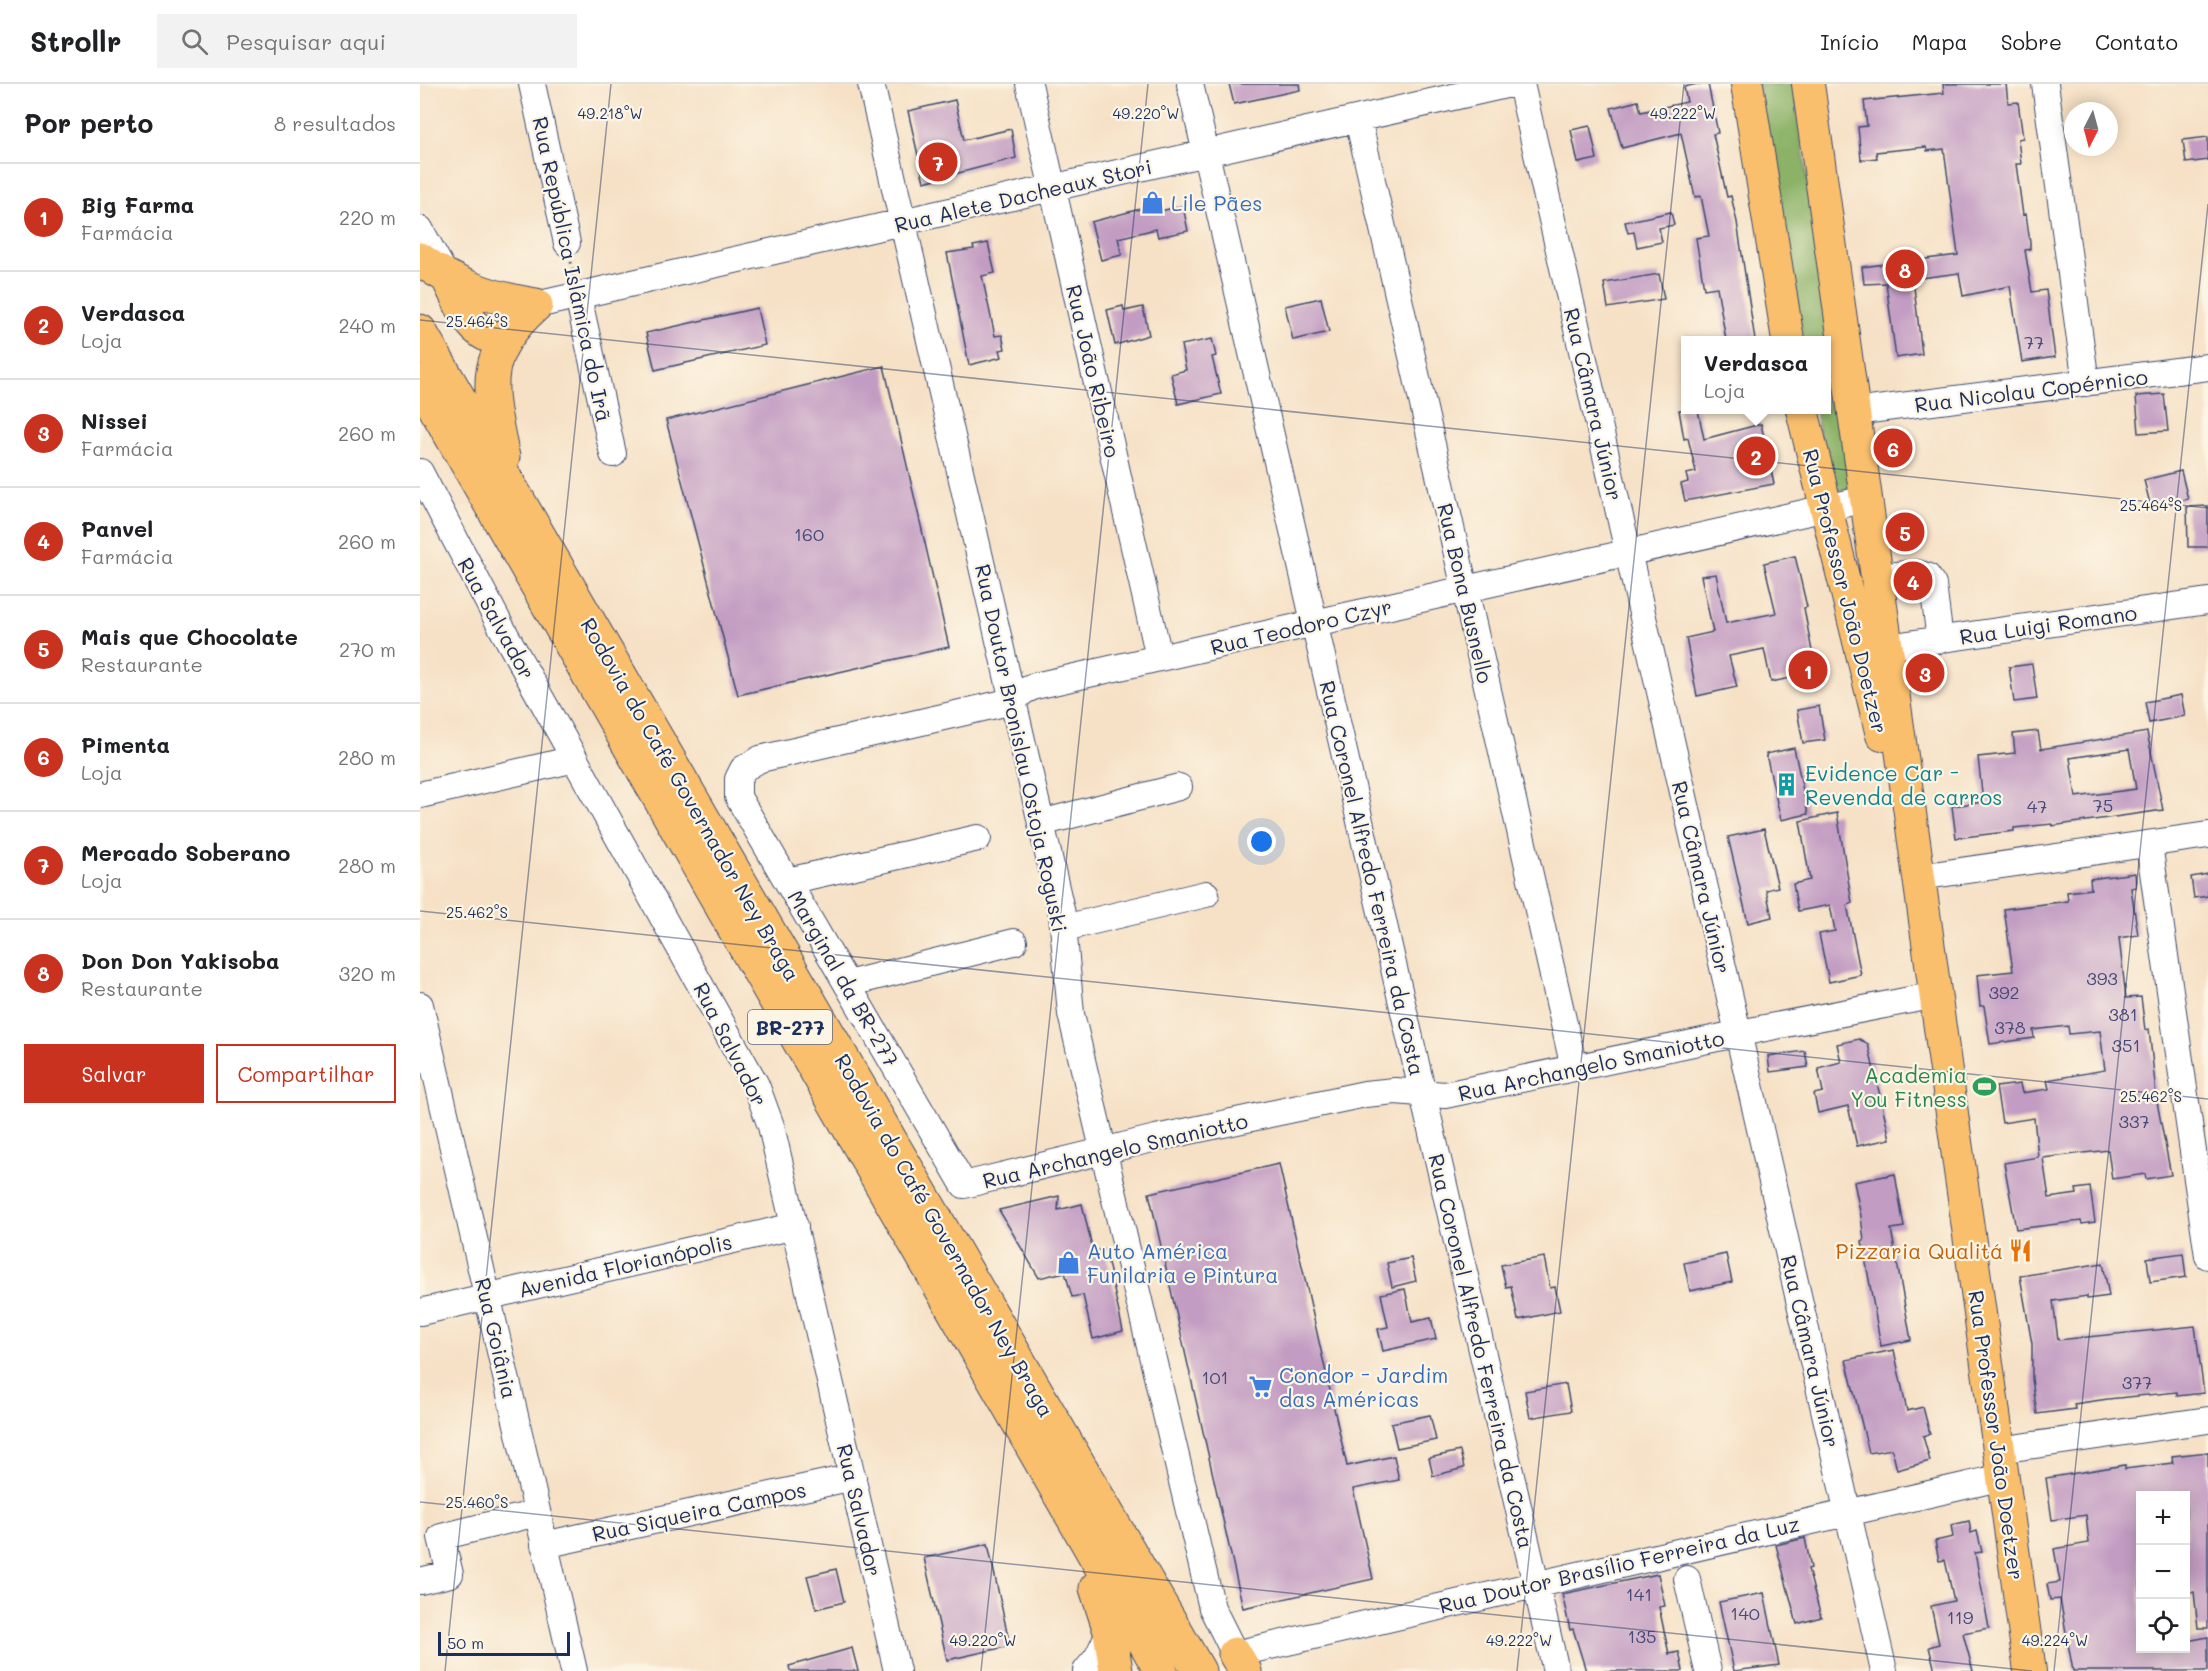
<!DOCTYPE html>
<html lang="pt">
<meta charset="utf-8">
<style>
:root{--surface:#fff;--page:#f2f2f2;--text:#202124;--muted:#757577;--line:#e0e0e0;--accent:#c8321e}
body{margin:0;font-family:Mali,sans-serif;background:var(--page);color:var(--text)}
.controls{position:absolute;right:18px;bottom:18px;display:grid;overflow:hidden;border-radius:0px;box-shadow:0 3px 15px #0003}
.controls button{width:54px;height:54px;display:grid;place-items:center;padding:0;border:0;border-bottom:2px solid var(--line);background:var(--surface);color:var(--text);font:30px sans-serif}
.compass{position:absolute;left:1644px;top:18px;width:54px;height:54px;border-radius:50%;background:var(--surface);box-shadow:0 3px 15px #0003;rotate:186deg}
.scale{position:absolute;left:18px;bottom:15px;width:132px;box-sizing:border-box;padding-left:6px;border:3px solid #1b2f5e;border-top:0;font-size:16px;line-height:21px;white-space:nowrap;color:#1b2f5e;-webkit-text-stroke:4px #fcf5e5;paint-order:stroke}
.you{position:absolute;left:842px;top:758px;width:21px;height:21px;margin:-15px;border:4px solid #fff;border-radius:50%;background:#1a73e8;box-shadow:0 0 0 9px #1a73e833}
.badge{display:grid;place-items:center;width:39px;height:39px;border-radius:50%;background:var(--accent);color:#fff;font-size:20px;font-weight:700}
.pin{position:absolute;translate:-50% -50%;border:3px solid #fff;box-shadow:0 2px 6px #0006}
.popup{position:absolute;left:1261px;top:252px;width:150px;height:78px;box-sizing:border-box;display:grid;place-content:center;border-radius:0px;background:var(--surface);filter:drop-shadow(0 2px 4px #0005);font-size:20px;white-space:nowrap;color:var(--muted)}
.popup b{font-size:22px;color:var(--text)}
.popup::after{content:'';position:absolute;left:50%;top:100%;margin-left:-12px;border:12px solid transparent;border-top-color:var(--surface)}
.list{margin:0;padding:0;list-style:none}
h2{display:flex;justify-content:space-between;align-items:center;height:78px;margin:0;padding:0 24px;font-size:26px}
h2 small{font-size:20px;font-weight:400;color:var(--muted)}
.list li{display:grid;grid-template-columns:39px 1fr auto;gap:18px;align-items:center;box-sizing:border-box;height:108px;padding:0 24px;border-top:2px solid var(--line)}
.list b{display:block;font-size:22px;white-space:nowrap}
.list p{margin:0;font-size:20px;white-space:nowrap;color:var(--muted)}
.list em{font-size:20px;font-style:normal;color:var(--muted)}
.actions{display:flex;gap:12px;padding:18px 24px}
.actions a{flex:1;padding:14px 0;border:2px solid var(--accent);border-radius:0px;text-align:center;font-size:21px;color:var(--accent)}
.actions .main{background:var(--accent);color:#fff}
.icon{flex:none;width:33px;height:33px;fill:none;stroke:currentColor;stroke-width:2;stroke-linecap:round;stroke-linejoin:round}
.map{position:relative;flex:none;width:1788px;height:1587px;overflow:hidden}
header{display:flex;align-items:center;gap:36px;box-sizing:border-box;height:84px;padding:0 30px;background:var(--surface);border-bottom:2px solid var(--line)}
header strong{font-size:28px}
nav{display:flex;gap:33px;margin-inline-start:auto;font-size:21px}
.search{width:420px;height:54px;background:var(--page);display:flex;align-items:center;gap:15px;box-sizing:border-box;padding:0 21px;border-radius:0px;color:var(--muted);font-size:22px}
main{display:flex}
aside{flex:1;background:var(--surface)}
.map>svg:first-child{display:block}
</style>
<header>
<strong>Strollr</strong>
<div class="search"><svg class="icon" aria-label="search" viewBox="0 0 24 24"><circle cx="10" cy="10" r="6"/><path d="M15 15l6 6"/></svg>Pesquisar aqui</div>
<nav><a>Início</a><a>Mapa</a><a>Sobre</a><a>Contato</a></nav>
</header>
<main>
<aside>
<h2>Por perto<small>8 resultados</small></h2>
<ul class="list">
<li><span class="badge">1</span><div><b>Big Farma</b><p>Farmácia</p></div><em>220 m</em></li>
<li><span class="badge">2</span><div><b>Verdasca</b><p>Loja</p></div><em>240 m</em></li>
<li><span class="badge">3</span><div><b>Nissei</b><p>Farmácia</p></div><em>260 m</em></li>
<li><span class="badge">4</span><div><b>Panvel</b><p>Farmácia</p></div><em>260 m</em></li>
<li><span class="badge">5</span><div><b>Mais que Chocolate</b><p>Restaurante</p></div><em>270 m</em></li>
<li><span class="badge">6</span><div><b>Pimenta</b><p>Loja</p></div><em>280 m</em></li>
<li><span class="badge">7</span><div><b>Mercado Soberano</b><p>Loja</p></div><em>280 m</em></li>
<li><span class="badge">8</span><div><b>Don Don Yakisoba</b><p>Restaurante</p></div><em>320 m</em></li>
</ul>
<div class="actions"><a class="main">Salvar</a><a>Compartilhar</a></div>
</aside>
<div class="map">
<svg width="1788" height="1587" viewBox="0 0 1788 1587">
<rect width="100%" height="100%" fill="#fcf5e5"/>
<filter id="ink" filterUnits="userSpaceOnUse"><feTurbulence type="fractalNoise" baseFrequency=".0167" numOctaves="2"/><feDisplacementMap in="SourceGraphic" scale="12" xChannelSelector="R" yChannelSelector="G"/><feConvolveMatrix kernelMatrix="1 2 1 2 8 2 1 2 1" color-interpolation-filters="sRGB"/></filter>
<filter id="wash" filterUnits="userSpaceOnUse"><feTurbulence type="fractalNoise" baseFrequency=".008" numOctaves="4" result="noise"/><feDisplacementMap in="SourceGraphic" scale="24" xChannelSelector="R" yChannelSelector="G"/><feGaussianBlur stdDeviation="1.35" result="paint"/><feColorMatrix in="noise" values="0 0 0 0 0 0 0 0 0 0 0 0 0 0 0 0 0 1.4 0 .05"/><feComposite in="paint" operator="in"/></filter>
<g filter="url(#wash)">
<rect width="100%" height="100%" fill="#f6e1c6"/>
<!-- forest -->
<path fill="#8cb268" stroke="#547063" stroke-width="1.5" d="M1337,0h37l57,405 -21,3 -15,-82h11v-70h-23z"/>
<g id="blocks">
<!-- building -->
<path fill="#c29cc2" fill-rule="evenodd" d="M809,0h70l1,6 -66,14z
M1277,0h11l10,49 -5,1 14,63 4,-1 6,26 18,118h-29l-9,-53 -13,2 -8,-51 13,-2 -8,-40 -6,1 -14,-64 -59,15 -11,-40 27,-7 3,11 46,-10 -3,-15z
M1523,0h63l2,19 10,-1 5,36 -5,1 3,25h-5l7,51 3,-1 4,29v6l-5,1 7,42 14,-2 9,67 -33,5 -12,-76 -47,10 -4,-23 -46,6 9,75 -26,4 -10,-75 -22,1 -2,-17 96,-12 -14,-106 -17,2 -1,-4 -50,5 1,6 -16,2 -3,-33 9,-1 -3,-25 80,-8z
M535,16l9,40 47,-11 5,29 -92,24 -16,-71z
M1170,42l7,33 -19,4 -7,-33z
M1788,53v23l-22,3 -3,-23z
M739,120l1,7 23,-5 5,25 -30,6 -2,-8 -38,9 4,17 -21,5 -10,-38z
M1251,128l3,13 -15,3 3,14 -25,5 -3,-15 -6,1 -3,-11z
M568,159l7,30 -13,3 13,60 7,-1 3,14 -5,1 2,7 -33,8 -22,-112 27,-4 -1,-3z
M1239,190l5,25 -56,9 -4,-25z
M901,214l8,34 -36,8 -8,-34z
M703,222l1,5 19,-4 6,28 -34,10 -8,-35z
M337,224l8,37 -110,25 -9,-37z
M792,255l4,17 -4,1 9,37 -43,10 -7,-30 15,-4 -5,-25z
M464,282l65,281 -211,48 -72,-275z
M1744,310l4,37 -29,2 -3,-37z
M1259,326h19l6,29 57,-15 13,60 -89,17 -4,-17 7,-2 -2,-8 10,-2 -8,-34 -4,1z
M1761,387l7,28 -37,9 -7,-28z
M1788,422v41h-20l-1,-40z
M1375,472l12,51 -3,1 12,65 -45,9 -7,-33 -35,7 8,31 -40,9 -11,-58 27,-6 -12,-56 15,-2 10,49 50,-10 -12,-50z
M1612,580l5,35 -23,3 -5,-35z
M1761,611l4,21 -36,7 -4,-21z
M1399,622l6,34 -22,3 -6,-33z
M1618,647l3,18 106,-17 16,78 -111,16v-2l-38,4v3l-58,7 -4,-32 31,-4 -5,-45 37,-4 -2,-19zM1709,665l7,40 -60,8 -6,-39z
M1374,664l14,66 -27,6 -15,-66z
M1417,729l15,90 -5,2 14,70 -32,7 -10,-48 16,-3 -5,-26 -32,6 -5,-27 17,-4 -10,-59z
M1344,745l14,58 -12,3 6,27 -24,6 -20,-86z
M1715,789l1,14 -5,1 7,47 -19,3 7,60 15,-1 4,33 4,-1 8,73 14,73 -25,4 -1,-5 -33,5 -4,-29 -65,8 6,40 28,-4 -1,-5 14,-2 5,35 -13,2 -1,-3 -65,8 -12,-66 34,-6 -4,-39 -32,5 -6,-36 24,-3 2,9 27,-4 -2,-9 58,-10 -5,-39 -31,3 -1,-8 -35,4 1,8 -44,6 -6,-38h-4l-3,-31 36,-4 -9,-62 64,-8 -1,-9 24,-3 -1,-10z
M1788,790v22l-14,2 -3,-21z
M1439,955l9,5 22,95 -33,7 -9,-40 -30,7 -4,-19 9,-2 -5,-24 23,-6 -4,-18z
M1385,967l3,16 -38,5 -2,-16z
M859,1080l68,302 47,-10 5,24 -46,9 20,90 -130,29 -94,-415z
M1475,1090l9,53 -13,2 20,111 -30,6 -19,-105h2l-3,-25 -7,-34z
M639,1112l-1,14 24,-6 11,47 12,-2 18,82 -30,8 -10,-44 -11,2 -7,-25 -26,6 -40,-68z
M1763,1169l3,24 -36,5 -3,-24z
M1306,1170l6,28 -42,9 -6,-28z
M1124,1173l6,31 5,-1 5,24 -42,9 -7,-34 -5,1 -5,-22z
M991,1174l5,23 -24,6 -5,-24z
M1683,1179l6,33 -22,3v-3l-34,5 5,39 137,-14 9,67 -27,3v-4l-69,7 -34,5 1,5 -38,5 -5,-35v-35l-12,-68z
M985,1205l7,33 19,-4 5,21 -53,12 -5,-22 10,-2 -7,-33z
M1474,1266l13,61 16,-4 7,27 -7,2 7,25 -33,9 -5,-21 -23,4 -23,-93z
M1146,1300l5,27 -41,7 -5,-27z
M1010,1331l6,25 -39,8 -6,-25z
M1040,1367l4,17 -31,8 -4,-18z
M1788,1368v176h-10l-4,-36 -8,1v-97h-46v152h48l-1,-7 21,-4v34h-135l-13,-72 -10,1 -3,-16 13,-2 -6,-33 35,-6 -3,-28 -34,5 -6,-42 79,-13v4l48,-6 -1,-7z
M1549,1437l2,12 6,-2 5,21 -7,1 14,75 -26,5 10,38h-38l-6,-24 10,-3 -8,-38 23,-5 -9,-41 -6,1 -4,-20 18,-4 -2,-12z
M1385,1454l6,30 -3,1 13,48 -24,7 -21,-79z
M568,1460l22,102 -63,14 -23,-102z
M416,1485l8,33 -28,7 -9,-33z
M1238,1490l7,32 -6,1 10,47 10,-2 4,19h-97l-13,-42 -3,1 -8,-36z
M1344,1509l15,72 -45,6 -15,-69z
M432,1564l6,23h-68l-1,-5z"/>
</g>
</g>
<g filter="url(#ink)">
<use href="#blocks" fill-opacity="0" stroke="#3c4a6e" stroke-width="1.5"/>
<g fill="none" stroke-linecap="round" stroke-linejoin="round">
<defs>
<path id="minor" d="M112,0l35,159
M451,0l191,830 9,100 141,594 23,46 768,-177
M609,0l130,573
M770,0l366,1587
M1101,0l363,1587
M1625,0l41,299
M938,35l216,949
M0,145l26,47
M158,212l35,158
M116,221l974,-221
M1434,328l354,-45
M0,388l79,151 257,462 15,41 126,545
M1446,415l-831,187 -11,5 -11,10 -253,58 -17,10 -5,10v18l226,388 192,-47 209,-44 30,-3 50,4 315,-66 176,-34
M1457,493l39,-4 11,3 6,9 7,55
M1467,563l321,-46
M0,711l155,-36
M621,739l138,-36
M1729,760l59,412
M1499,793l289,-42
M368,797l190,-43
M644,844l142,-34
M427,900l167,-42
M0,921l154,666
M0,1228l375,-86
M1579,1366l209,-30
M124,1461l309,-68
M1267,1495l21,92
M0,1497l30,-7 -9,-37 96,-24
M666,1587l11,-13 13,-27"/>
<path id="major" d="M1327,0l41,256
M1388,0l222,1587
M1382,326l80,325"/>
<path id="highway" d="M0,175c35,27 72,39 116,46
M27,193c14,26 23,61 56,62
M0,247l779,1340
M0,298l741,1289
M83,373c-14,-69 -25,-100 33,-152
M676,1504l14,43 6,40
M815,1570l10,17"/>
</defs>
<!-- minor casing -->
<use href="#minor" stroke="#3c4a6e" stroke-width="28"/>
<!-- major casing -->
<use href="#major" stroke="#3c4a6e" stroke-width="34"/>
<!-- highway casing -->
<use href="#highway" stroke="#3c4a6e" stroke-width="35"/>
<!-- path -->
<path stroke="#3c4a6e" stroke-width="3" stroke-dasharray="1.5 4.5" stroke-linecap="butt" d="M151,178l3,14"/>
<!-- minor -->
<use href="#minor" stroke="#fff" stroke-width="26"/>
<!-- major -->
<use href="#major" stroke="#f9bf6d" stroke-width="32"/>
<!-- highway -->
<use href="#highway" stroke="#f9bf6d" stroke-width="33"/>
</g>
</g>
<!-- ticks -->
<path fill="none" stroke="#1b2f5e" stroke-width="1.5" stroke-opacity="0.45" d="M0,236l1788,188M0,827l1788,188M0,1418l1612,169M25,1587l166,-1587M561,1587l167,-1587M1097,1587l167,-1587M1634,1587l154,-1467"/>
<!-- icons -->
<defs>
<symbol id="shop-bare" viewBox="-9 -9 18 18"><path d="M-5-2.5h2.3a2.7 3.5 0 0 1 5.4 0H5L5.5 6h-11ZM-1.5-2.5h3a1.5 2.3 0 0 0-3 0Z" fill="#3f7fe0" stroke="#fcf5e5" stroke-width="2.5" paint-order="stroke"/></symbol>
<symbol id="building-bare" viewBox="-9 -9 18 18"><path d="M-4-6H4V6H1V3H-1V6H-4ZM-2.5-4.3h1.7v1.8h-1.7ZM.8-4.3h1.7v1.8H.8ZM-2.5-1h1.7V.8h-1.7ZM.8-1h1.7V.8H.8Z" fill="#0f9aa8" stroke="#fcf5e5" stroke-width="2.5" paint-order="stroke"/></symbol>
<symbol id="stadium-bare" viewBox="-9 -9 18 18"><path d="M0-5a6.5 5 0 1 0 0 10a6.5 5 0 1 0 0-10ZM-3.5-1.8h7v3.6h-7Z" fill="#2e9e5b" stroke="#fcf5e5" stroke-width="2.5" paint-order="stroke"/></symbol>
<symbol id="restaurant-bare" viewBox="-9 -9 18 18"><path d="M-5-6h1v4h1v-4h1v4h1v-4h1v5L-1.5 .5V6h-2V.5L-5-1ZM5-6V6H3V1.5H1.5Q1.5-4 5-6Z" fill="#e8710a" stroke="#fcf5e5" stroke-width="2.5" paint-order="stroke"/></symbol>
<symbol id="supermarket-bare" viewBox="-9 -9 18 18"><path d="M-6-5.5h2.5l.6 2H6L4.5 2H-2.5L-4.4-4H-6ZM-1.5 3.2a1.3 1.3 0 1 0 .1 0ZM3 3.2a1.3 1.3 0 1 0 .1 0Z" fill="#3f7fe0" stroke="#fcf5e5" stroke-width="2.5" paint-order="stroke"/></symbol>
</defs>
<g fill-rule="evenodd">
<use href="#shop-bare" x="716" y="102" width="33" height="33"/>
<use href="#building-bare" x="1350" y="684" width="33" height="33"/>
<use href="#stadium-bare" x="1548" y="986" width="33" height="33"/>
<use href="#restaurant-bare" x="1584" y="1150" width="33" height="33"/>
<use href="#shop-bare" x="632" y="1162" width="33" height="33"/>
<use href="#supermarket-bare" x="824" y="1286" width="33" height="33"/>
</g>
<g text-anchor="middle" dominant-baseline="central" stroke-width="4.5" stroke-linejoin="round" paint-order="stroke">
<!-- number labels -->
<g font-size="18" fill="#454a77">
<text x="1614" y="258">77</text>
<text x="389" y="450">160</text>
<text x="1683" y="721">75</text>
<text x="1617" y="722">47</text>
<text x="1682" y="894">393</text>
<text x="1584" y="908">392</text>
<text x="1703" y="930">381</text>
<text x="1590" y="943">378</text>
<text x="1706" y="961">351</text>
<text x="1714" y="1037">337</text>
<text x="795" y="1293">101</text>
<text x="1717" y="1298">377</text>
<text x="1219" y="1510">141</text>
<text x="1325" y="1529">140</text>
<text x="1540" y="1533">119</text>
<text x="1222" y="1552">135</text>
</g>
<!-- shield labels -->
<rect fill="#fcf5e5" stroke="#5e6a86" stroke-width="1.5" x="328" y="926" width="84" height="34" rx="4.5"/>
<g font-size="20" font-weight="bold" fill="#1b2f5e">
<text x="370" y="943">BR-277</text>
</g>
<!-- street labels -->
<g font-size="21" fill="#1b2f5e" stroke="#fcf5e5">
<text transform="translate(603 111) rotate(-13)">Rua Alete Dacheaux Stori</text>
<text transform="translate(153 185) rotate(78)">Rua República Islâmica do Irã</text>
<text transform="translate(674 287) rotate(77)">Rua João Ribeiro</text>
<text transform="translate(1611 306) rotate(-7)">Rua Nicolau Copérnico</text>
<text transform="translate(1174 320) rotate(77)">Rua Câmara Júnior</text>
<text transform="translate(1426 507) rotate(76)">Rua Professor João Doetzer</text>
<text transform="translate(1046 509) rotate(77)">Rua Bona Busnello</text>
<text transform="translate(77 534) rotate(61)">Rua Salvador</text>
<text transform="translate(1628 540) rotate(-8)">Rua Luigi Romano</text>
<text transform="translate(881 542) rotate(-13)">Rua Teodoro Czyr</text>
<text transform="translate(602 664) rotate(78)">Rua Doutor Bronislau Ostoja Roguski</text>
<text transform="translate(271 715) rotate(60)">Rodovia do Café Governador Ney Braga</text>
<text transform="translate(1282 793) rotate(77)">Rua Câmara Júnior</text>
<text transform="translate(953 794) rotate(77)">Rua Coronel Alfredo Ferreira da Costa</text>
<text transform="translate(424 894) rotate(60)">Marginal da BR-277</text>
<text transform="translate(311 960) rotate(63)">Rua Salvador</text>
<text transform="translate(1171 981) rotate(-12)">Rua Archangelo Smaniotto</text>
<text transform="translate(695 1066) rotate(-13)">Rua Archangelo Smaniotto</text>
<text transform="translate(525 1151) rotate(60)">Rodovia do Café Governador Ney Braga</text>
<text transform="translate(205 1181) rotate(-13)">Avenida Florianópolis</text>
<text transform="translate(77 1254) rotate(77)">Rua Goiânia</text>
<text transform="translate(1062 1267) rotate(77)">Rua Coronel Alfredo Ferreira da Costa</text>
<text transform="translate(1391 1267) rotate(77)">Rua Câmara Júnior</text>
<text transform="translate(1577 1351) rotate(82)">Rua Professor João Doetzer</text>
<text transform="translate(440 1426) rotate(77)">Rua Salvador</text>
<text transform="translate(279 1427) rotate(-12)">Rua Siqueira Campos</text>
<text transform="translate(1199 1480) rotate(-13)">Rua Doutor Brasílio Ferreira da Luz</text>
</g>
<!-- shop labels -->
<g font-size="21" fill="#366cbe" stroke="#fcf5e5" text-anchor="start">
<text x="751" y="118">Lile Pães</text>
<text x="667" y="1166">Auto América<tspan x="667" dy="24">Funilaria e Pintura</tspan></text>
<text x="859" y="1290">Condor - Jardim<tspan x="859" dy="24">das Américas</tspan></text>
</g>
<!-- culture labels -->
<g font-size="21" fill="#0d838f" stroke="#fcf5e5" text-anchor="start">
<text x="1385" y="688">Evidence Car -<tspan x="1385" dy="24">Revenda de carros</tspan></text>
</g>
<!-- leisure labels -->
<g font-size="21" fill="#27864d" stroke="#fcf5e5" text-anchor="end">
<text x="1547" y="990">Academia<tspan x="1547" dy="24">You Fitness</tspan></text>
</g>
<!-- food labels -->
<g font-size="21" fill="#c56008" stroke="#fcf5e5" text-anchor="end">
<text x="1583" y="1166">Pizzaria Qualitá</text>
</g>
</g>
<g font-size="15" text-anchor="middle" fill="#1b2f5e" stroke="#fcf5e5" stroke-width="4.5" stroke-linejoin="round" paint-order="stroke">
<text x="190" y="35">49.218°W</text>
<text x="726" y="35">49.220°W</text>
<text x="1263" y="35">49.222°W</text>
<text x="57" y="243">25.464°S</text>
<text x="1731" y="427">25.464°S</text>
<text x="57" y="834">25.462°S</text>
<text x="1731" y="1018">25.462°S</text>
<text x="57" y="1424">25.460°S</text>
<text x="563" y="1562">49.220°W</text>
<text x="1099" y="1562">49.222°W</text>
<text x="1635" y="1562">49.224°W</text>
</g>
</svg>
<div class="controls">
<button>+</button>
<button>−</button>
<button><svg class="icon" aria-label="locate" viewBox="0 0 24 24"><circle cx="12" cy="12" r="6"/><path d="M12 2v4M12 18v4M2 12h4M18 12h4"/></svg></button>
</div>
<svg class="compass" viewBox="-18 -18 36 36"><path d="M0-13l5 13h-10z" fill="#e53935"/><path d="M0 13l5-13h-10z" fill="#757577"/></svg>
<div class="scale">50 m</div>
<div class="you"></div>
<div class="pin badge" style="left:1388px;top:586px">1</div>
<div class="pin badge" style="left:1336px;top:372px">2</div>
<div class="popup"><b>Verdasca</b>Loja</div>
<div class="pin badge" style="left:1505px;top:589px">3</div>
<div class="pin badge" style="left:1493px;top:497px">4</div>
<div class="pin badge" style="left:1485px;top:448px">5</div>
<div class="pin badge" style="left:1473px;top:364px">6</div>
<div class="pin badge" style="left:518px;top:78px">7</div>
<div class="pin badge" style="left:1485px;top:185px">8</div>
</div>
</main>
